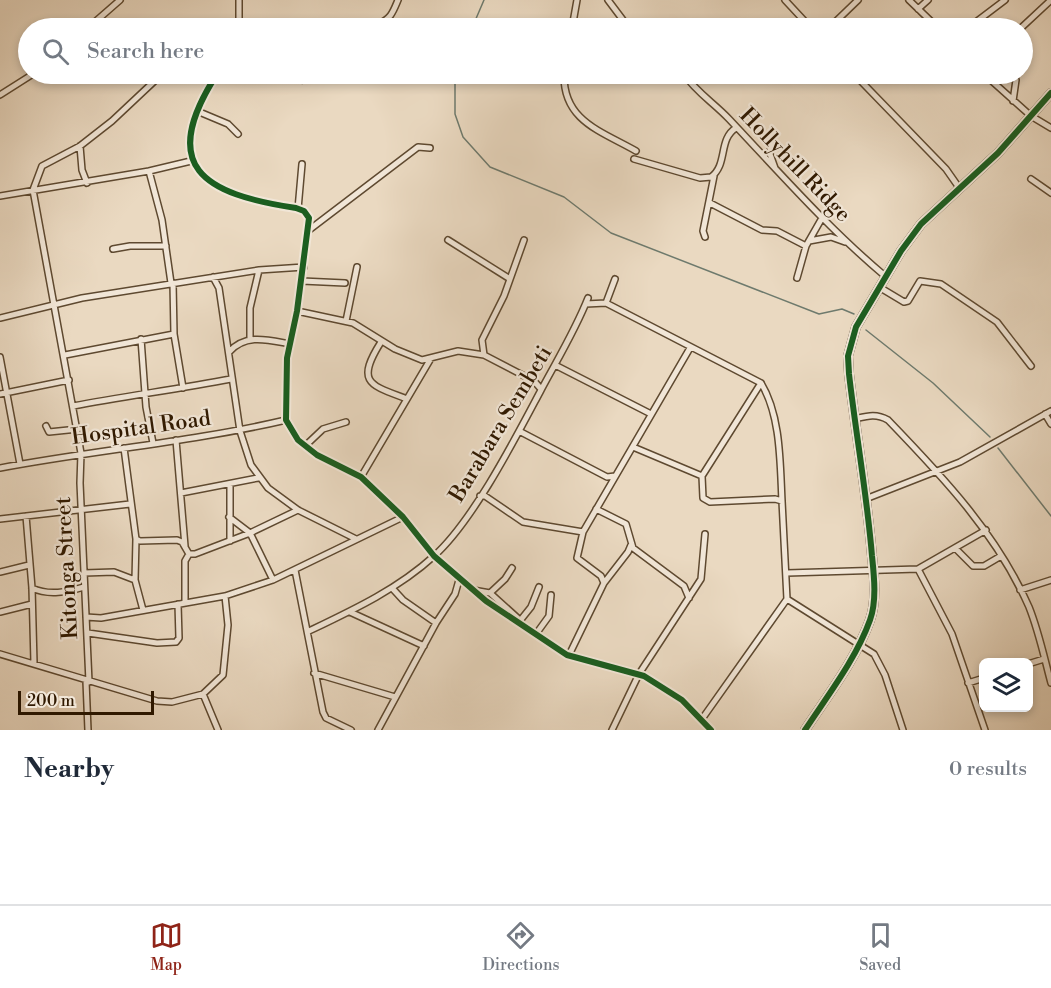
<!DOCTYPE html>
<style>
:root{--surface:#fff;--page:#f2f2f3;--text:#1f2937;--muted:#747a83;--line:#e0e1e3;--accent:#8f2418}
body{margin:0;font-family:"Libre Bodoni",serif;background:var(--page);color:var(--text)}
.controls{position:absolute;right:18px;bottom:18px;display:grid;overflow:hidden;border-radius:9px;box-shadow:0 3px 9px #0003}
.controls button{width:54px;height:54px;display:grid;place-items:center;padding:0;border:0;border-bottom:2px solid var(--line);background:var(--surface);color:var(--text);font:30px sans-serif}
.scale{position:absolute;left:18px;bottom:15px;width:136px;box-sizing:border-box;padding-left:6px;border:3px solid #301900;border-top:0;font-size:16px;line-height:21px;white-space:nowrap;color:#301900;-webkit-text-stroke:4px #f1e6d7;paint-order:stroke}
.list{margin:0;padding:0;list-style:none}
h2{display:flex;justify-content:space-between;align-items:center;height:78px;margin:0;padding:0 24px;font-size:26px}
h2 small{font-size:20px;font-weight:400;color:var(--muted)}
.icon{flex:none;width:33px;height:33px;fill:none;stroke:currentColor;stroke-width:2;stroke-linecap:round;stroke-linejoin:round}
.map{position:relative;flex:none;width:1051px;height:730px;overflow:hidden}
.search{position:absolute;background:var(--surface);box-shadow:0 3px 9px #0003;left:18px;right:18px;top:18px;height:66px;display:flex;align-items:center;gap:15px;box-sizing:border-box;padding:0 21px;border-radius:33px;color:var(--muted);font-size:22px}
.sheet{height:174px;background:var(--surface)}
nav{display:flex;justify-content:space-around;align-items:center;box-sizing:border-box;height:84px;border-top:2px solid var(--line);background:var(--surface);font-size:16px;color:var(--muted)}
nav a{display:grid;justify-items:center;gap:3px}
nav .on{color:var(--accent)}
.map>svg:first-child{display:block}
</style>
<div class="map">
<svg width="1051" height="730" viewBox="0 0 1051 730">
<rect width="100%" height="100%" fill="#ead9c1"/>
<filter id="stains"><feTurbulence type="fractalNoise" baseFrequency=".00333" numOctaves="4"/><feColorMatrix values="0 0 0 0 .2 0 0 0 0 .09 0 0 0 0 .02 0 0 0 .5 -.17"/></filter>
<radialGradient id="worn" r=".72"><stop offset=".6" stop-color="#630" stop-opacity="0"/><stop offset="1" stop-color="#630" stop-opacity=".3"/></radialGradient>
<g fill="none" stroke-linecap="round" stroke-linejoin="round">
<!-- stream -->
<path stroke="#6e7a6d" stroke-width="1.5" d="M472,28l12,-28
M455,74v40l8,23 27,30 74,30 47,36 208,81 23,-5 12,5
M866,330l67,53 57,54
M998,448l53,68"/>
<defs>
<path id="street" d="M239,0v28
M608,0l21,28
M785,0l26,28
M909,0l29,28
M918,9l10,-9
M99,19l12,9
M88,28l32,-28
M281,28l97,-4c13,-5 15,-12 20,-24
M572,28l5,-28
M829,28l29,-28
M968,28l37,-28
M1021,28l30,-28
M217,74c-60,93 -14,120 79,134l8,3 5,7 -12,93 -10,47 -1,62 12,20 19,15 44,22 42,40 31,39 52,45 81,54 77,21 38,24 29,30
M292,74l10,6
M564,74c-1,47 37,57 72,77
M684,74c12,18 30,29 45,45 51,54 99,109 156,157
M854,74l92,95 14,20
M984,74l47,42 20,12
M0,95l33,-21
M1013,101l3,-21 -2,-6
M197,111l31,13 10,10
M771,141l-1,13 5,14
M80,146l2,24 5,13
M634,159l66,19 11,-1c17,-12 7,-38 25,-49
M149,171l13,49 9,63
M1031,179l20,14
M0,196l149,-25 42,-10
M710,203l52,27 15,1 29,15
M298,209l4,-45
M309,230l109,-83 12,1
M705,237l-2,-6 11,-55
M448,240l62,39
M809,241l22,-4 14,5
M113,249l17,-3h36
M213,277l6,11 21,143 11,34 17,23 30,22 58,29
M797,278l9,-32 16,-28
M302,281l43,2
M173,283l1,51 9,54
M879,287l25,15 4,-1 12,-20 21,3 56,38 34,44
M606,303l9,-24
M586,304l20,-1 155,80c20,33 19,80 21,118
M297,311l56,12 42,26 27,11 36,-9 26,4 50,26 7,8
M0,318l82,-20 177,-28 45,-3
M346,321l11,-54
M141,339l5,68 7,36
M250,339v-31l9,-38
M381,342c-26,41 -11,43 26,57
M229,352c17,-19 39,-12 61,-8
M65,355l109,-21
M484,355l-2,-15 22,-44 20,-56
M0,357l20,107
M555,365l96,49
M0,394l69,-14
M73,406c53,-10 106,-17 158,-27
M1045,414l6,10
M854,419c13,-3 22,-6 34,1 55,57 109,114 141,187 10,25 15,50 22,76
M46,426l3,6 29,-3
M519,431l88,46 8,-1
M176,440l9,106
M305,446l18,-17 23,-7
M633,447l69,29
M124,448l12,91 4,2 37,-1 5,2 7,12h6l55,-21 48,-23
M0,468c95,-18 192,-26 286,-48
M361,477l69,-117
M230,484v57
M181,493l77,-15
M480,496h5l38,26 60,10
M868,498l92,-36 91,-51
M596,509l30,15 7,24 51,38 5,12
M26,516l6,72 2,75
M229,517l21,16 23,47
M0,519l130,-15
M136,539l-1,41 8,30
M955,548l18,18h11l17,-10
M918,569l34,65 33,96
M295,570l28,142 3,6 25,12
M0,572l29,-7
M84,573l30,-1 21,8
M787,573l131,-4 68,-39
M604,583l24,-31 3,-7
M32,588c17,8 35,4 52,-1
M392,588l11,12 33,23
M473,590l17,3 15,-14 7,-11
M1020,590l31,-10
M490,593l31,28
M787,599l87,55 11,21 18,55
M185,603v-42l4,-7
M0,612l32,-8
M350,612l74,34
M86,617l15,1 124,-22 48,-16 130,-63
M519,622l12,-15 8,-20
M309,631c44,-21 89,-42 125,-75 39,-35 81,-117 106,-164 17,-32 35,-61 48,-94
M88,633l69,10 19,-1 3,-4 -1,-34
M536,634l13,-18 2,-21
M0,654l157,47 15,1 31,-8 20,-19 5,-50 -3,-29
M567,655l4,-4 33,-68 -3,-7 -24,-18 6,-26 107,-184
M1028,664l16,-5
M314,673l81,24
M86,681l2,49
M89,682l-9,-199 1,-30 -48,-263 9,-24 38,-20 32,-25 50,-47
M968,683l16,-5
M203,694l15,36
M702,719l85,-120 -5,-98 -7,-2 -65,3 -7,-4 -1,-22 59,-93
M378,730l58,-107 19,-29 4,-14
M612,730l27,-56 62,-95 4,-45"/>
<path id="secondary" d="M805,730c23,-35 51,-71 65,-110 7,-19 4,-45 2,-64 -5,-61 -16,-121 -23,-182l-1,-18 8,-29 45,-76 20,-27 77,-71 53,-60"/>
</defs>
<!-- street casing -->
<use href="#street" stroke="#5e4930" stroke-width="8"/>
<!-- secondary casing -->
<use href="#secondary" stroke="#301900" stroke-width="10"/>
<!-- street -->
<use href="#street" stroke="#f1e6d7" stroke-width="5"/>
<!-- secondary -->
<use href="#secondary" stroke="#f1e6d7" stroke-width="8"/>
<defs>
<path id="cycleway" d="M217,74c-60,93 -14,120 79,134l8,3 5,7 -12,93 -10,47 -1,62 12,20 19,15 44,22 42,40 31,39 52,45 81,54 77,21 38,24 29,30
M805,730c23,-35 51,-71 65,-110 7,-19 4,-45 2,-64 -5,-61 -16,-121 -23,-182l-1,-18 8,-29 45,-76 20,-27 77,-71 53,-60"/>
</defs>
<!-- cycleway casing -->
<use href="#cycleway" stroke="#f1e6d7" stroke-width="10"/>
<!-- cycleway -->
<use href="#cycleway" stroke="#1b5e20" stroke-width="6"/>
</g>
<g text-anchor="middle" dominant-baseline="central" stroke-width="4.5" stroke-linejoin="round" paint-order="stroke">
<!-- street labels -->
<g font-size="22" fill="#301900" stroke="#f1e6d7">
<text transform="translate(795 165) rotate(46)">Hollyhill Ridge</text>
<text transform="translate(501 424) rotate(-59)">Barabara Sembeti</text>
<text transform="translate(141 428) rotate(-8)">Hospital Road</text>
<text transform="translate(67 568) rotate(-93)">Kitonga Street</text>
</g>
</g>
<rect width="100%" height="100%" filter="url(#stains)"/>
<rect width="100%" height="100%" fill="url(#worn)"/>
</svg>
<div class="controls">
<button><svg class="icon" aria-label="layers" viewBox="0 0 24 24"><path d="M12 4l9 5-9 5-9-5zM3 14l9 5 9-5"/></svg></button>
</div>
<div class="scale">200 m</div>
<div class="search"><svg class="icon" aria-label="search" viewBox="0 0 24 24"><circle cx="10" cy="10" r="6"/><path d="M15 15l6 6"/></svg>Search here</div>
</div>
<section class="sheet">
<h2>Nearby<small>0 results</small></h2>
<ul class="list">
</ul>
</section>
<nav>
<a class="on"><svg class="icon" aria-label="map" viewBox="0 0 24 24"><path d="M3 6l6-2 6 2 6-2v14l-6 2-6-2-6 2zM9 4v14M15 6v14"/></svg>Map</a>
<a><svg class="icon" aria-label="directions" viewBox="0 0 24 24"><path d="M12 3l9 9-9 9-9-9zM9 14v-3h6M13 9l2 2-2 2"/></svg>Directions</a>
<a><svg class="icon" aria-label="saved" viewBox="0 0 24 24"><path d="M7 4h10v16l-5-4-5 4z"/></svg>Saved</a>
</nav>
